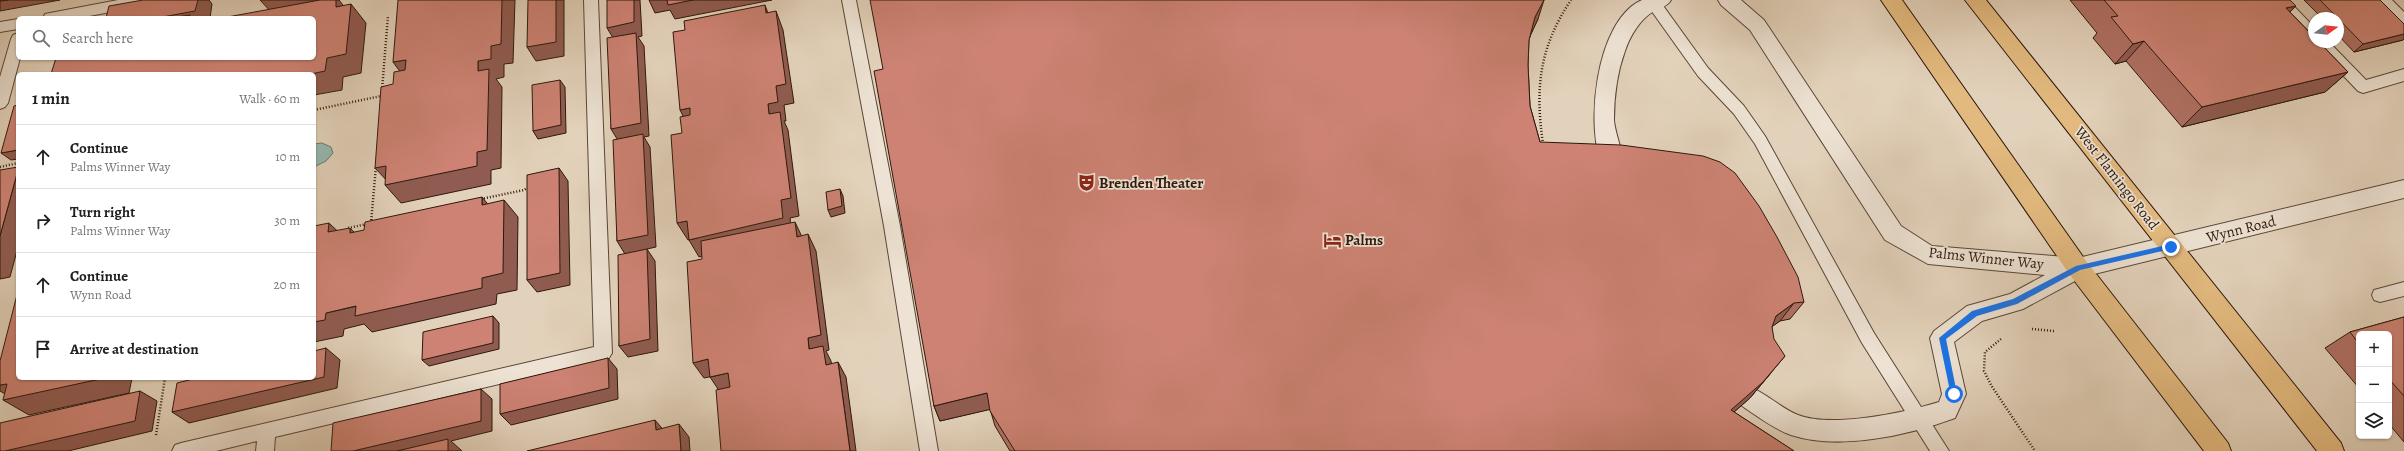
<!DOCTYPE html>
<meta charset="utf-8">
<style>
:root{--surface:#fff;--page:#f6f6f6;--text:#202124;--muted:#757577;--line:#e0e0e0}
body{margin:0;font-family:Alegreya,serif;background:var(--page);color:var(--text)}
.controls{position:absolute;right:12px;bottom:12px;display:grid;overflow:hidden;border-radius:6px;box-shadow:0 1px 3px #0004}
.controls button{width:36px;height:36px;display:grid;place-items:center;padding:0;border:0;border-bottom:1px solid var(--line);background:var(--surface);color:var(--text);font:20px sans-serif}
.compass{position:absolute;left:2308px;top:12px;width:36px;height:36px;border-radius:50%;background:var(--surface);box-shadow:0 1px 3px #0004;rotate:75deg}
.stop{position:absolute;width:12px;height:12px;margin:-9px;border:3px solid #1a73e8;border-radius:50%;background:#fff}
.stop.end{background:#1a73e8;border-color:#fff;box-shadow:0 1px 4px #0008}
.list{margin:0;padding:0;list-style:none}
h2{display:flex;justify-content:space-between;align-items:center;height:52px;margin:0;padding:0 16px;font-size:17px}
h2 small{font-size:13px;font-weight:400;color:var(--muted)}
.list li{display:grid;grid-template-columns:26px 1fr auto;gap:12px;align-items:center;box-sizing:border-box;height:64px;padding:0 16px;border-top:1px solid var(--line)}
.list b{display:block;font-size:15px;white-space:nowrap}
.list p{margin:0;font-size:13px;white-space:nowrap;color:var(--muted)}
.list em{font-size:13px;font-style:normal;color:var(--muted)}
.icon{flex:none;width:22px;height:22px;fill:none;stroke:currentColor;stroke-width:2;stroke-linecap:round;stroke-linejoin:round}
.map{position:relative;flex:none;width:2404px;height:451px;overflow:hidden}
.search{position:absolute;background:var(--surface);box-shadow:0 1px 3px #0004;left:16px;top:16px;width:300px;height:44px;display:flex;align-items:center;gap:10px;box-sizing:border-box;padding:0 14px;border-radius:6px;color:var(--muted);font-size:15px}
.panel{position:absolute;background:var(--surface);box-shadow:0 1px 3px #0004;left:16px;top:72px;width:300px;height:308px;border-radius:6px}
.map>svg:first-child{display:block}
</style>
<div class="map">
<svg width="2404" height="451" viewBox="0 0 2404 451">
<rect width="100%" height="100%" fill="#e3d2bb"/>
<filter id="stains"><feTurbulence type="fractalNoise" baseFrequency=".005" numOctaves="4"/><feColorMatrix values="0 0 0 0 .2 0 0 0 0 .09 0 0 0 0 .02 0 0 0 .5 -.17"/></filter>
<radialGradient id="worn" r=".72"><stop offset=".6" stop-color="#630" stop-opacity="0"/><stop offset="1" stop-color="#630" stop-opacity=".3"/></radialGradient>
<!-- water -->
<path fill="#95b8b1" stroke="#6b786f" d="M322,143l9,4 2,6 -7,8 -12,6v-23z"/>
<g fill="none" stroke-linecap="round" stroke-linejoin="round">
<defs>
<path id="service" d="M118,0h36l-2,4 -5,1 -68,13h-36l2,-4 5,-1z
M584,0h14l14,353 -3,5 -334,79 -1,14h-18l1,-10 -41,10h-44l3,-6 6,-2 413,-96z
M842,0h14l44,226 38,225h-18l-36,-225z
M1647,0h12l49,68 36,38 21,30 109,197 75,118h-19l-68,-108 -107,-199 -21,-30 -36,-38 -50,-70z
M2272,0h16l26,27v15h15l37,38 38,-11v12l-41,12 -5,-2 -43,-45 -2,-5 -4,-1z
M2376,0h16l12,12v14l-5,-1z
M18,19v10l-18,3v-10z
M18,33v25h2l-12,45 -3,4 -5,2v-32l11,-38 2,-4z
M2404,282v14l-24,6 -6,-2 -2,-5 2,-5z"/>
<path id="minor" d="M1642,0h29c-4,7 -10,7 -17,11 -14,8 -24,25 -29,40 -8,22 -11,46 -11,69 1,16 13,37 6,51l-8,3 -8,-3c-20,-40 -9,-151 38,-171z
M1718,0h23l23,20 137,206 31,20 146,12 8,3 3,7 -3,7 -63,34 -41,12 -28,21 12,52 -11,24c-46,17 -115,33 -164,17 -17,-6 -34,-19 -49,-29l-4,-8 4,-8 8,-3c17,7 31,21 48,28 33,13 106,-2 141,-13l3,-8 -12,-56 4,-7 33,-25 43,-12 35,-19 -117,-11 -43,-24 -135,-210 -29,-25z"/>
<path id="tertiary" d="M2404,180v18l-326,80 -8,-3 -3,-7 3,-7 8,-3z"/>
<path id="primary" d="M1881,0h21l184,261 142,182 3,8h-27l-134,-176z
M1965,0h21l355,443 3,8h-27z"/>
</defs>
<!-- service casing -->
<use href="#service" stroke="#5a4638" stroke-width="2"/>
<!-- minor casing -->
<use href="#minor" stroke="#5a4638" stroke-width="2"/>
<!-- tertiary casing -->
<use href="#tertiary" stroke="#5a4638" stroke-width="2"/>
<!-- primary casing -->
<use href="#primary" stroke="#2d180d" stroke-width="2"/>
<!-- path -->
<path stroke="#2d180d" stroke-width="2.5" stroke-dasharray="1 2" stroke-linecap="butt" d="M382,90l6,-74
M314,110l67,-14
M1543,144c-8,-56 -4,-96 28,-144
M0,167l18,-4
M481,199l43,-9 6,-4
M371,223l5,-57
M348,228l19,-4
M2032,329l22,2
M2001,339l-16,13 -1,19 7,14 44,66
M156,435l9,-57"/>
<!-- service -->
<use href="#service" fill="#ede2d3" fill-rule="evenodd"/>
<!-- minor -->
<use href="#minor" fill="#ede2d3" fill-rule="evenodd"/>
<!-- tertiary -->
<use href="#tertiary" fill="#ede2d3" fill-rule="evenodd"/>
<!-- primary -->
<use href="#primary" fill="#e2b97e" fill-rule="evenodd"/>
</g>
<!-- wall -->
<path fill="#b07063" stroke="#2d180d" d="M2070,0h220l6,6 -6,6 58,60 -23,20 -143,35 -56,-66 -11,3 -22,-26 4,-5z
M2304,0h76l23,40 -49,12 -16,-17v-17h-16z
M1538,19l-7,15 -2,6 -1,25 2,41 10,36 264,160 -14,17 -10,2 -8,5 -1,47 -21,25 -16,14 60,39h-784l-15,-25 -5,-17 -50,12 -6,-15 -51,-337z
M2404,317v125l-15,-18v-90h-30v54l-34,-40 25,-16z"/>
<!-- shaded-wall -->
<path fill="#905b50" stroke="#2d180d" d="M8,0h52l-60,11v-10z
M198,0h11l3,4 -2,14h-53z
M260,0h79l11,14 1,-10 15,19 -5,50 -18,4 -1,13 -28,5v-21h-3l-39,-61z
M502,0h13l-2,63 -9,1v13l-8,2 6,8 -1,81 -10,2v14l-90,19 -16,-18 5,-1 -15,-16 103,-97v-10l13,-15z
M556,0h8v56l-28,5 -9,-14z
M634,0h6l2,36 -4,1 6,9 5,90 -5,1 6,10 6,100 -9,2 8,12 3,90 -30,6 -9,-11 6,-92 -8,-13 2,-99 -8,-13 4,-88 -8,-13z
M649,0h123l-97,19 -5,-9 -15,3z
M1544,0l-6,19 -9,19 6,-21z
M765,5l7,19 -6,-11z
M2296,6l-21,20 11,-18z
M776,11l7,19 11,73 -10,2 2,16h-2l4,9 11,86 -9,2 2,17 -93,22 -10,-17 80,-126 -1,-10 8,-18z
M2404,34v5l-1,1 -49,12 9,-8z
M2144,41l-18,20 -11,3 18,-20z
M406,60l1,21 -14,-19z
M2348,72l-23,20 -143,35 20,-20z
M560,80l5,7 1,46 -28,6 -5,-8z
M690,108l9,18 -10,2 -9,-18z
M18,150v9l-7,1 -10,-7z
M559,168l9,13 2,104 -33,7 -10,-12z
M18,170v77l-8,30 -10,2v-43z
M840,189l3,7 2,17 -14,4 -3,-7z
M482,197l14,17 -14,-9z
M504,200l14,17 -1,73 -20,4 -1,10 -124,28 -8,-8 -20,5 -1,7 -29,6v-20l12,-9 156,-35z
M687,221l11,17 -10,2 -11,-17z
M795,222l8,17 -6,-2z
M329,223l18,17 -19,-8z
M350,228l17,17 -17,-12z
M808,234l8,17 13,99 -3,1 5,10 3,19 -25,-31 -1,-11z
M1794,303l-14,18 -17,12 13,-17z
M493,316l6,7v26l-70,17 -7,-6z
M326,348l14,12 -3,28 -148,35 -17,-11z
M1785,356l-35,42 -32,28 13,-16z
M608,358l9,11 1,30 -107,26 -11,-11z
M708,359l11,16 -15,3 -11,-15z
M838,362l8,15 10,74h-6z
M728,373l10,15 -18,4 -10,-15z
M105,378h27l-3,15 -100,22 -26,-15 9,-2 -12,-7v-6l7,-1z
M481,389l11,10v32l-41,10 11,10h-109z
M140,391l17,10 -5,30 -84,20h-63z
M987,393l5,16 -52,12 -6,-15z
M655,420l11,13 -10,-3z
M679,424l10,13 1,14h-9z"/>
<!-- building -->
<path fill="#cd8273" stroke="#2d180d" d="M0,0h8l-8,1z
M143,0h55l-3,11 -38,7h-51l3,-12z
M320,0h16v7l15,-3 -5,50 -19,4 -2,13 -14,3h-260l5,-16h258v-40h-92z
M398,0h104l-1,44 -10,2v13l-13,2v10l11,-2 -2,81 -10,2v14l-92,19 1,-19 -11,2 6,-81 12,-3 1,-12 11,-2 1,-10 -13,2z
M528,0h28v42l-29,5z
M607,0h27v22l-27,6z
M667,0h26l-25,5z
M870,0h674l-9,17 -6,23 -1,25 2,41 10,36 81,3 82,11 17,6 15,11 24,33 18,31 21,40 6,25 -10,1 -18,13 -4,11 2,12 11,17 -22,26 -32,28 63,41h-779l-25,-40 -3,-18 -53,13 -60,-335 9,-2z
M2104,0h186l6,6 -10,2 28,29v5h5l29,30 -146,35 -58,-66 -11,3 -22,-27 7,-1z
M2320,0h60l24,24v10l-41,10z
M765,5l1,8 10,-2 10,73 -10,2 2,16 -10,2 1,10 11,-2 11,86 -10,2 2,18 -94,22 -2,-19 -10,2 -6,-88 11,-2 -2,-16 10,-2v-7l-10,2 -7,-78 12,-2 -1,-9z
M190,15l-1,3h-18z
M636,33l5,90 -30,6 -4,-91z
M560,80l1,45 -28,6 -1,-46z
M18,105v45l-17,3 13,-47z
M643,134l5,101 -31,6 -4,-101z
M18,167v3l-18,66v-66z
M559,168l1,105 -33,7v-105z
M840,189l2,17 -14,4 -2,-18z
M482,197v8l22,-5 -1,73 -21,5v10l-127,28 1,-10 -30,7 -1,7 -11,2v-96l15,-3 -1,9 22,-4v5l14,-3 1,-8z
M795,222l2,15 11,-3 13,101 -13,3 1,11 14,-3 3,19 12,-3 12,89h-129l-5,-61 14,-3 -2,-14 -18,4 -2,-18 -15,4 -6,-101 15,-3 -1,-18z
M18,248v7h-2z
M647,249l3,90 -31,7 -1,-91z
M18,291v87h87l-102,22 4,-16 -7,1v-24z
M493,316v27l-71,17 1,-28z
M2404,317v79l-15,-17v-45h-30v10l-9,-12z
M326,348l-2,29 -152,35 5,-29 20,-5h117v-27z
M608,358l1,30 -109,26v-30z
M481,389v32l-128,30h-22l2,-28z
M140,391l-5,30 -130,30h-5v-28z
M655,420l1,10 23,-6 2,27h-154z
M448,439v12h-51z"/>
<!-- route -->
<path fill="#1a73e8" d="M2171,244l3,3 -3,2 -91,21 -63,34 -40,12 -31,23 11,55 -1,2h-5l-12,-58 33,-27 41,-12 63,-33z"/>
<!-- icons -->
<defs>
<symbol id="theatre-bare" viewBox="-9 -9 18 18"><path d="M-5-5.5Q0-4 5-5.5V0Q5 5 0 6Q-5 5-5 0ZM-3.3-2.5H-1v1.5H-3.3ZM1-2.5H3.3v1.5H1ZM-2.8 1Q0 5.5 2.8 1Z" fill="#8f2418" stroke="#ede2d3" stroke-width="2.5" paint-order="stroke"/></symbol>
<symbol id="hotel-bare" viewBox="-9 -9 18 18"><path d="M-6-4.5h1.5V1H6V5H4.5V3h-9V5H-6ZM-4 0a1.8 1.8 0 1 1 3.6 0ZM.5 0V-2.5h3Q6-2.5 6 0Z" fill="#8f2418" stroke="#ede2d3" stroke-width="2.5" paint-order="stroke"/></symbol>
</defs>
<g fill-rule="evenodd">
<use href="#theatre-bare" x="1074" y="170" width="25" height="25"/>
<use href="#hotel-bare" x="1320" y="228" width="25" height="25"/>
</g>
<g text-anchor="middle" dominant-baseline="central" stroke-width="3.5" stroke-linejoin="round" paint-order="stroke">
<!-- street labels -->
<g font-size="15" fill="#2d180d" stroke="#ede2d3">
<text transform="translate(2117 178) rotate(52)">West Flamingo Road</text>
<text transform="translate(2241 229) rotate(-14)">Wynn Road</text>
<text transform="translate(1986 258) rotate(6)">Palms Winner Way</text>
</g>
<!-- poi labels -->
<g font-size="15" font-weight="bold" fill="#2d180d" stroke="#ede2d3" text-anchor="start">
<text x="1099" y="183">Brenden Theater</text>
<text x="1345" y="240">Palms</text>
</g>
</g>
<rect width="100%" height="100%" filter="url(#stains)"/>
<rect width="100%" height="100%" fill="url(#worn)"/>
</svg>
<div class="controls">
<button>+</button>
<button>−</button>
<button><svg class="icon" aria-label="layers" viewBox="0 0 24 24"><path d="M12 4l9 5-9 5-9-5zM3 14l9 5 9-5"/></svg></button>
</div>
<svg class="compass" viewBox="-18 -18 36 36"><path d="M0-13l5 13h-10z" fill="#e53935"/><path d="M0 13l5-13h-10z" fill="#757577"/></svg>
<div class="stop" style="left:1954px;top:394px"></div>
<div class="stop end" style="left:2171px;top:247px"></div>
<div class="search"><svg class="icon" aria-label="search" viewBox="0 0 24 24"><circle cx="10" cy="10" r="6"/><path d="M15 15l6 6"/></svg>Search here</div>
<section class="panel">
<h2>1 min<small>Walk · 60 m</small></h2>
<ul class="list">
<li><svg class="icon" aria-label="ahead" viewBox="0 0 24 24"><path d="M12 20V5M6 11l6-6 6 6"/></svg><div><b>Continue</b><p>Palms Winner Way</p></div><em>10 m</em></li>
<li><svg class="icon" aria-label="right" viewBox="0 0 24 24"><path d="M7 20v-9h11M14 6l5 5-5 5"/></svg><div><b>Turn right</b><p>Palms Winner Way</p></div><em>30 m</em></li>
<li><svg class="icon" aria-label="ahead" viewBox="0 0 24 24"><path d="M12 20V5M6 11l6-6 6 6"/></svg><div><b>Continue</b><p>Wynn Road</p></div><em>20 m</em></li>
<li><svg class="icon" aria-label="arrive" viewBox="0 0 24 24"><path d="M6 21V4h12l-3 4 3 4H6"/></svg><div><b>Arrive at destination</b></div></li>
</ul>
</section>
</div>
